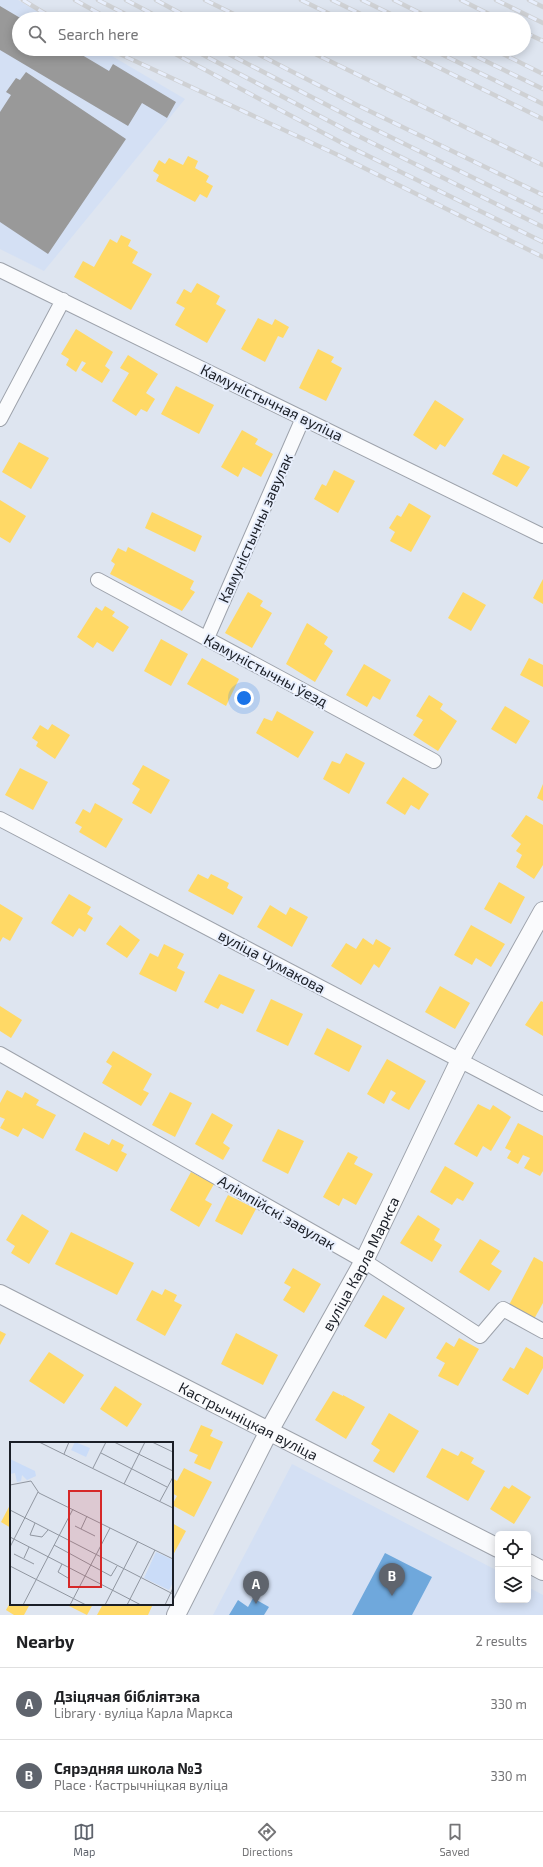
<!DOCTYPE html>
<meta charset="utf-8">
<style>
:root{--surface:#fff;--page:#f2f2f2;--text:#202124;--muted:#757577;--line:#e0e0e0;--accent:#5f646d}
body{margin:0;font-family:"Exo 2",sans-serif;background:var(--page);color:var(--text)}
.controls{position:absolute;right:12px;bottom:12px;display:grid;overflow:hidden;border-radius:6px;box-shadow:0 2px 10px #0003}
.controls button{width:36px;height:36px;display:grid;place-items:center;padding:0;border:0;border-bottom:1px solid var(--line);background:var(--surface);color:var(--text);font:20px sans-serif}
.you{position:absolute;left:244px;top:698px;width:14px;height:14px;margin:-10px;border:3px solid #fff;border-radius:50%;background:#1a73e8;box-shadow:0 0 0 6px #1a73e833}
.badge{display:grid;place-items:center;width:26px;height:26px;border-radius:50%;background:var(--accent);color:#fff;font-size:13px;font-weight:700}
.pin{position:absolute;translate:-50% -33px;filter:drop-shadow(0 1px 2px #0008)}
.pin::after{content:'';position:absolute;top:21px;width:14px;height:12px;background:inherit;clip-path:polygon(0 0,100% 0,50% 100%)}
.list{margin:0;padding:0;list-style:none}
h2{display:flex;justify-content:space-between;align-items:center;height:52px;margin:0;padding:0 16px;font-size:17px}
h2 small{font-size:13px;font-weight:400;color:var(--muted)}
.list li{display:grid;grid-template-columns:26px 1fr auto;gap:12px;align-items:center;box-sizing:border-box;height:72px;padding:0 16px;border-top:1px solid var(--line)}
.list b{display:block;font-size:15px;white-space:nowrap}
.list p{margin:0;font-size:13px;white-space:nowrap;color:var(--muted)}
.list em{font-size:13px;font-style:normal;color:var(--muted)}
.icon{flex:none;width:22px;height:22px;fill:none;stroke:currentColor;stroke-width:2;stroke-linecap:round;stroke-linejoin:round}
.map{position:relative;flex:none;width:543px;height:1615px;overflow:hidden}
.search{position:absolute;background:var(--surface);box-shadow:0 2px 10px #0003;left:12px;right:12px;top:12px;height:44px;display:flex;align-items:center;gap:10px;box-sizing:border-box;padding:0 14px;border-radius:22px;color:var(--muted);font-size:15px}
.sheet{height:196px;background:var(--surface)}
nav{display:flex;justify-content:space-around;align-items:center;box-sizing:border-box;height:56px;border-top:1px solid var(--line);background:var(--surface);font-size:11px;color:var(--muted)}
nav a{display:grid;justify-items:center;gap:2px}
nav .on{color:var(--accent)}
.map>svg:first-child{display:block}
</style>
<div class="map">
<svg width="543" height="1615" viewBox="0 0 543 1615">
<rect width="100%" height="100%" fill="#dee5f0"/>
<!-- built -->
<path fill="#d4e0f4" d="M0,0h18l32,19h-31v30h81l85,50 -141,172 -44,-22z
M292,1464l206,107v29h30v-13l15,8v20h-330z"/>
<!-- homes -->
<path fill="#ffd966" d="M188,156l10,5 -3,7 14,8 -3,6 7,4 -6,12 -7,-4 -5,8 -39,-21 3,-6 -6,-4 6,-11 6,4 4,-6 14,7z
M121,235l10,5 -3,6 10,6 -6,11 20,11 -21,36 -57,-33 9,-16 11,6 16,-28 7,4z
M197,283l23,13 -4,8 10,6 -19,33 -32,-18 10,-17 -9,-5 8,-14 7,4z
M258,318l14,7 3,-6 14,8 -6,11 -5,-2 -13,26 -24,-13z
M76,329l37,23 -8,14 5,4 -8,13 -21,-13 5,-7 -4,-2 -6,11 -10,-7 3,-6 -8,-5z
M318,349l16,8 -3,5 11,6 -16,33 -27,-13z
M128,355l30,19 -12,19 9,6 -8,13 -6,-3 -5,7 -24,-15 17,-28 -9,-5z
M176,386l38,19 -15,29 -38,-20z
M435,400l29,19 -19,28 -5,-3 -4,6 -23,-15z
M242,430l16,9 -3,5 18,10 -12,23 -18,-10 -5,10 -17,-10z
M19,442l30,16 -18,31 -29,-17z
M503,454l27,13 -13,20 -25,-13z
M334,470l21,11 -17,32 -24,-14 8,-15 4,2z
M0,500l26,16 -16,27 -10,-6z
M409,503l22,13 -20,36 -21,-11 5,-9 -6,-4 8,-13 4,2z
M152,512l50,24 -7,16 -50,-24z
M128,547l66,34 -4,8 5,3 -13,19 -72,-37 5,-10 -4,-3 7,-13 8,4z
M543,579v25l-10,-6z
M248,592l15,9 -3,5 12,7 -20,35 -27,-15z
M463,592l23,13 -15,26 -23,-13z
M105,606l10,6 -3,4 17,11 -16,25 -16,-10 -4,6 -16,-11 19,-30 6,4z
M307,623l21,14 -4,7 9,7 -18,31 -29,-18z
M161,639l27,15 -17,32 -27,-15z
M202,658l37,21 -13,27 -39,-22z
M529,658l14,7v22l-23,-12z
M364,664l27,16 -11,20 -7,-4 -6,11 -21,-12z
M429,695l14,9 -3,5 17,12 -19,30 -25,-16 10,-15 -7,-4z
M505,706l25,15 -14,23 -25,-15z
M277,711l37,21 -16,26 -42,-25 8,-15 8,3z
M52,724l18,11 -15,24 -19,-13 2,-4 -6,-4 8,-13 8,5z
M346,753l19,10 -16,31 -26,-15 9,-18 8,3z
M143,765l27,15 -19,34 -19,-11 8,-14 -8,-5z
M20,768l28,14 -15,28 -28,-15z
M403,777l26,17 -10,16 -8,-5 -6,10 -19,-12z
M543,784v17l-6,-3z
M95,803l28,16 -17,29 -27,-16 3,-5 -7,-4 8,-14 7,4z
M526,815l17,10v40l-9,14 -18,-12 6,-12 -6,-4 5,-7 -10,-8z
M198,874l10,5 3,-5 18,9 -2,5 16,9 -10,18 -45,-24z
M499,882l26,15 -14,27 -27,-15z
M69,894l22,13 -4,7 6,4 -8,14 -6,-4 -6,9 -22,-14z
M0,904l23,14 -13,23 -7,-4 -3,5z
M270,905l16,10 4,-8 18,10 -16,30 -35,-20z
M120,925l20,15 -13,18 -21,-14z
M471,925l34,19 -14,23 -15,-9 -4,7 -18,-10z
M363,938l10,7 3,-6 15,9 -12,20 -5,-4 -13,21 -30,-19 15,-23 10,6z
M164,944l20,10 -7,14 8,4 -9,20 -37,-18 11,-21 8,4z
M219,974l36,16 -12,24 -22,-10 -3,5 -14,-7z
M440,986l30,17 -15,26 -30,-17z
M271,999l32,15 -15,32 -32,-15z
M541,1001l2,1v34l-18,-11z
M0,1006l22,14 -11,18 -11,-7z
M327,1028l35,18 -13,26 -35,-18z
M113,1051l39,23 -9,16 6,3 -8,13 -39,-23 10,-17 -6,-4z
M387,1059l39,22 -17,29 -18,-10 5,-7 -5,-3 -7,14 -17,-10z
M7,1090l15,8 3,-6 14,8 -3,5 20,10 -13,24 -20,-11 -5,9 -18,-9 5,-9 -5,-2v-14z
M170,1092l22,11 -17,34 -23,-12z
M478,1104l12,6 3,-5 18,12 -20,34 -8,-5 -6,11 -23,-13z
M212,1113l21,12 -10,18 7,5 -7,12 -28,-16z
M518,1123l25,13v35l-3,5 -16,-8 6,-10 -7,-3 -5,9 -11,-6 4,-7 -6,-3z
M278,1129l26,12 -16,33 -26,-13z
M84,1132l25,13 3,-6 12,6 -3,6 6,3 -10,18 -42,-22z
M348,1152l10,5 -4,7 19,10 -17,31 -13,-7 -4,8 -16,-9z
M445,1166l29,17 -11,18 -6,-3 -5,7 -22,-13z
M191,1172l23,12 -9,16 7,4 -13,23 -29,-17z
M228,1195l28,14 -14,26 -27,-14z
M22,1214l27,17 -20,33 -18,-11 4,-7 -9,-6z
M418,1215l22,14 -6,11 8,5 -10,17 -32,-19z
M71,1232l63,31 -17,32 -62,-31z
M480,1239l20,12 -9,13 11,7 -13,20 -30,-19z
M534,1257l9,5v41l-9,16 -25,-14z
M293,1268l28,16 -17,29 -21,-13 8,-13 -7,-4z
M165,1289l12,6 -3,6 8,4 -17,31 -29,-16 16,-30 10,5z
M383,1295l22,13 -19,31 -22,-13z
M0,1331l6,3 -6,11z
M236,1333l42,22 -15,30 -42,-21z
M459,1338l20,11 -21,37 -20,-10 7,-13 -9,-5 10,-16 8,5z
M526,1347l17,10v11l-15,27 -26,-15 8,-13 4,2z
M49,1352l35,23 -20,29 -35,-23z
M115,1386l27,18 -15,23 -27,-18z
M333,1391l10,5v-1l22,12 -19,32 -31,-19z
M389,1413l30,18 -25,42 -21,-12 7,-11 -9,-6z
M201,1425l12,5 -3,6 13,6 -13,28 -16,-7 4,-8 -9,-4z
M442,1448l16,8 3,-5 13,7 -3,5 14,8 -17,30 -42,-24z
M184,1468l28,14 -18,35 -22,-12 5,-9 -5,-3v-15l5,3z
M512,1485l19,12 -17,27 -24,-15 14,-23 5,3z
M11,1503v25l-10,-6z
M172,1523l14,8 -14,26z
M11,1601v3h19l-6,11h-10l-8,-5z
M70,1604h23l-6,11 -18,-9z
M103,1604h50l-5,11h-51z"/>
<!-- schools -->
<path fill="#6fa8dc" d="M385,1553l47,24 -20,38h-60z
M253,1598l16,9 -5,8h-35l9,-15 10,7z"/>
<!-- industry -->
<path fill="#999" d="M0,6l22,13h-3v30h53l37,22 4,-7 63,38 -9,16 -25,-15 -14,23 -128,-76z
M26,72l100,67 -78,115 -48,-32v-110l11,-17 -5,-3 10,-14 4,2z"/>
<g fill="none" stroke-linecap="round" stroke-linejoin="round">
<defs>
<path id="minor" d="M0,270l543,266
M0,419l63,-119
M98,580l336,181
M207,638l96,-220
M0,819l543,285
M0,1054l364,207 116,75 23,-27 40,22"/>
<g id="tertiary">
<path id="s1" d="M0,1294l498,254"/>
<path d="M528,1563l15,8"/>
<path id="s2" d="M176,1615l93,-184 95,-170 96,-201 83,-149"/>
</g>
</defs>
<!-- minor casing -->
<use href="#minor" stroke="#9da2ab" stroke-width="16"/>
<!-- tertiary casing -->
<use href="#tertiary" stroke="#9da2ab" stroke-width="20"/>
<!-- minor -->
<use href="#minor" stroke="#fafbfd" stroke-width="14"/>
<!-- tertiary -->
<use href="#tertiary" stroke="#fafbfd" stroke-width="18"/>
<defs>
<path id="rail" d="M23,0l31,19
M75,0l34,19
M98,0l37,19
M126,0l36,19
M156,0l35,19
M205,0l39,19
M301,0l39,19
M332,0l39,19
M362,0l39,19
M394,0l38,19
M461,0l38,19
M496,0l47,23
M529,0l14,7
M524,32l19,9
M109,49l229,106 205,102
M166,49l178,95 199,98
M192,49l156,82 195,96
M219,49l135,70 189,93
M248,49l109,56 186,90
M305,49l238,116
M401,49l142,70
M431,49l112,55
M461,49l82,40
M493,49l50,25"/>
</defs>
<!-- rail casing -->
<use href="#rail" stroke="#cfd1d4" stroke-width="4.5"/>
<!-- rail -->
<use href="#rail" stroke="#e8effd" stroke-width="3" stroke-dasharray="9" stroke-linecap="butt"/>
</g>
<g text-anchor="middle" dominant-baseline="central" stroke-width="4" stroke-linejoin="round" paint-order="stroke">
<!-- street labels -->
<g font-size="15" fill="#1b1f27" stroke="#e8effd">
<text transform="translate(272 402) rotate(26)">Камуністычная вуліца</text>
<text transform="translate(255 528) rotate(-66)">Камуністычны завулак</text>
<text transform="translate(266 670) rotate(28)">Камуністычны ўезд</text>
<text transform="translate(272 961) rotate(28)">вуліца Чумакова</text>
<text transform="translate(277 1212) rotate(30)">Алімпійскі завулак</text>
<text stroke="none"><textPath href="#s2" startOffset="397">вуліца Карла Маркса</textPath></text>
<text stroke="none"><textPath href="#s1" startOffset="279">Кастрычніцкая вуліца</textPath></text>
</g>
</g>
<!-- overview -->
<g transform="translate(10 1442)">
<rect width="163" height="163" fill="#dee5f0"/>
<path d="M65,0l15,6 -4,9 -15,-7zM0,17l25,12 1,5 -9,4 -5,-5 -1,6 -4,1 -2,-9 -5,1zM146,110l17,8v22l-4,8 -25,-12z" fill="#cadcf8"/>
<path fill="none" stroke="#9096a0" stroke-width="1" d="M29,0l134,66M104,0l59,29M142,0l21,10M91,11l66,34M54,12l5,-12M83,26l13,-26M114,42l21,-42M0,43l21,-4 8,12 134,66M150,59l13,-24M0,68l163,84M25,81l-5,12 12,2 6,-7M65,84l20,10M71,87l6,-13M0,95l131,68M44,103l57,31 6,-10M0,105l28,-55M4,112l20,10M14,116l5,-11M52,122l-4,8 10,6M0,124l76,39M13,163l50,-96M60,163l40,-77M95,163l33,-64M117,163l28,-55M155,163l8,-17"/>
<path fill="#d62828" fill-opacity="0.15" stroke="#d62828" stroke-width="2" d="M59,49h32v96h-32z"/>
<rect width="163" height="163" fill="none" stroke="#1b1f27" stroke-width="2"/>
</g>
</svg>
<div class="controls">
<button><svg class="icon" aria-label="locate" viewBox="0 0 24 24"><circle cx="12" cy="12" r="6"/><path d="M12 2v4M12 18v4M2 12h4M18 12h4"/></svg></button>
<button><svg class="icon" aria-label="layers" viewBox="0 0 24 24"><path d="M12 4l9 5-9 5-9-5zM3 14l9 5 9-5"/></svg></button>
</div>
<div class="you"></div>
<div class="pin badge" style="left:256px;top:1604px">A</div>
<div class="pin badge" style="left:392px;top:1596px">B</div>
<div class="search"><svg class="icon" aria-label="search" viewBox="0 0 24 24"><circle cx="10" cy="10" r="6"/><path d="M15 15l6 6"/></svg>Search here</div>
</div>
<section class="sheet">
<h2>Nearby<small>2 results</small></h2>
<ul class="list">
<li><span class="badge">A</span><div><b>Дзіцячая бібліятэка</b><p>Library · вуліца Карла Маркса</p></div><em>330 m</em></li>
<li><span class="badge">B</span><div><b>Сярэдняя школа №3</b><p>Place · Кастрычніцкая вуліца</p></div><em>330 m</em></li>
</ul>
</section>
<nav>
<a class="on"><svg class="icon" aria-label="map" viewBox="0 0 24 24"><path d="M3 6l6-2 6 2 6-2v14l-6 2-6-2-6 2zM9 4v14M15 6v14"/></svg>Map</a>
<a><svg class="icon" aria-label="directions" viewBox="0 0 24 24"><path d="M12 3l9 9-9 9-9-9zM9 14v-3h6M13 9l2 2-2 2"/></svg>Directions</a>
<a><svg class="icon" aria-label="saved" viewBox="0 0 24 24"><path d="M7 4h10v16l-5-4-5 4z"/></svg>Saved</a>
</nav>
